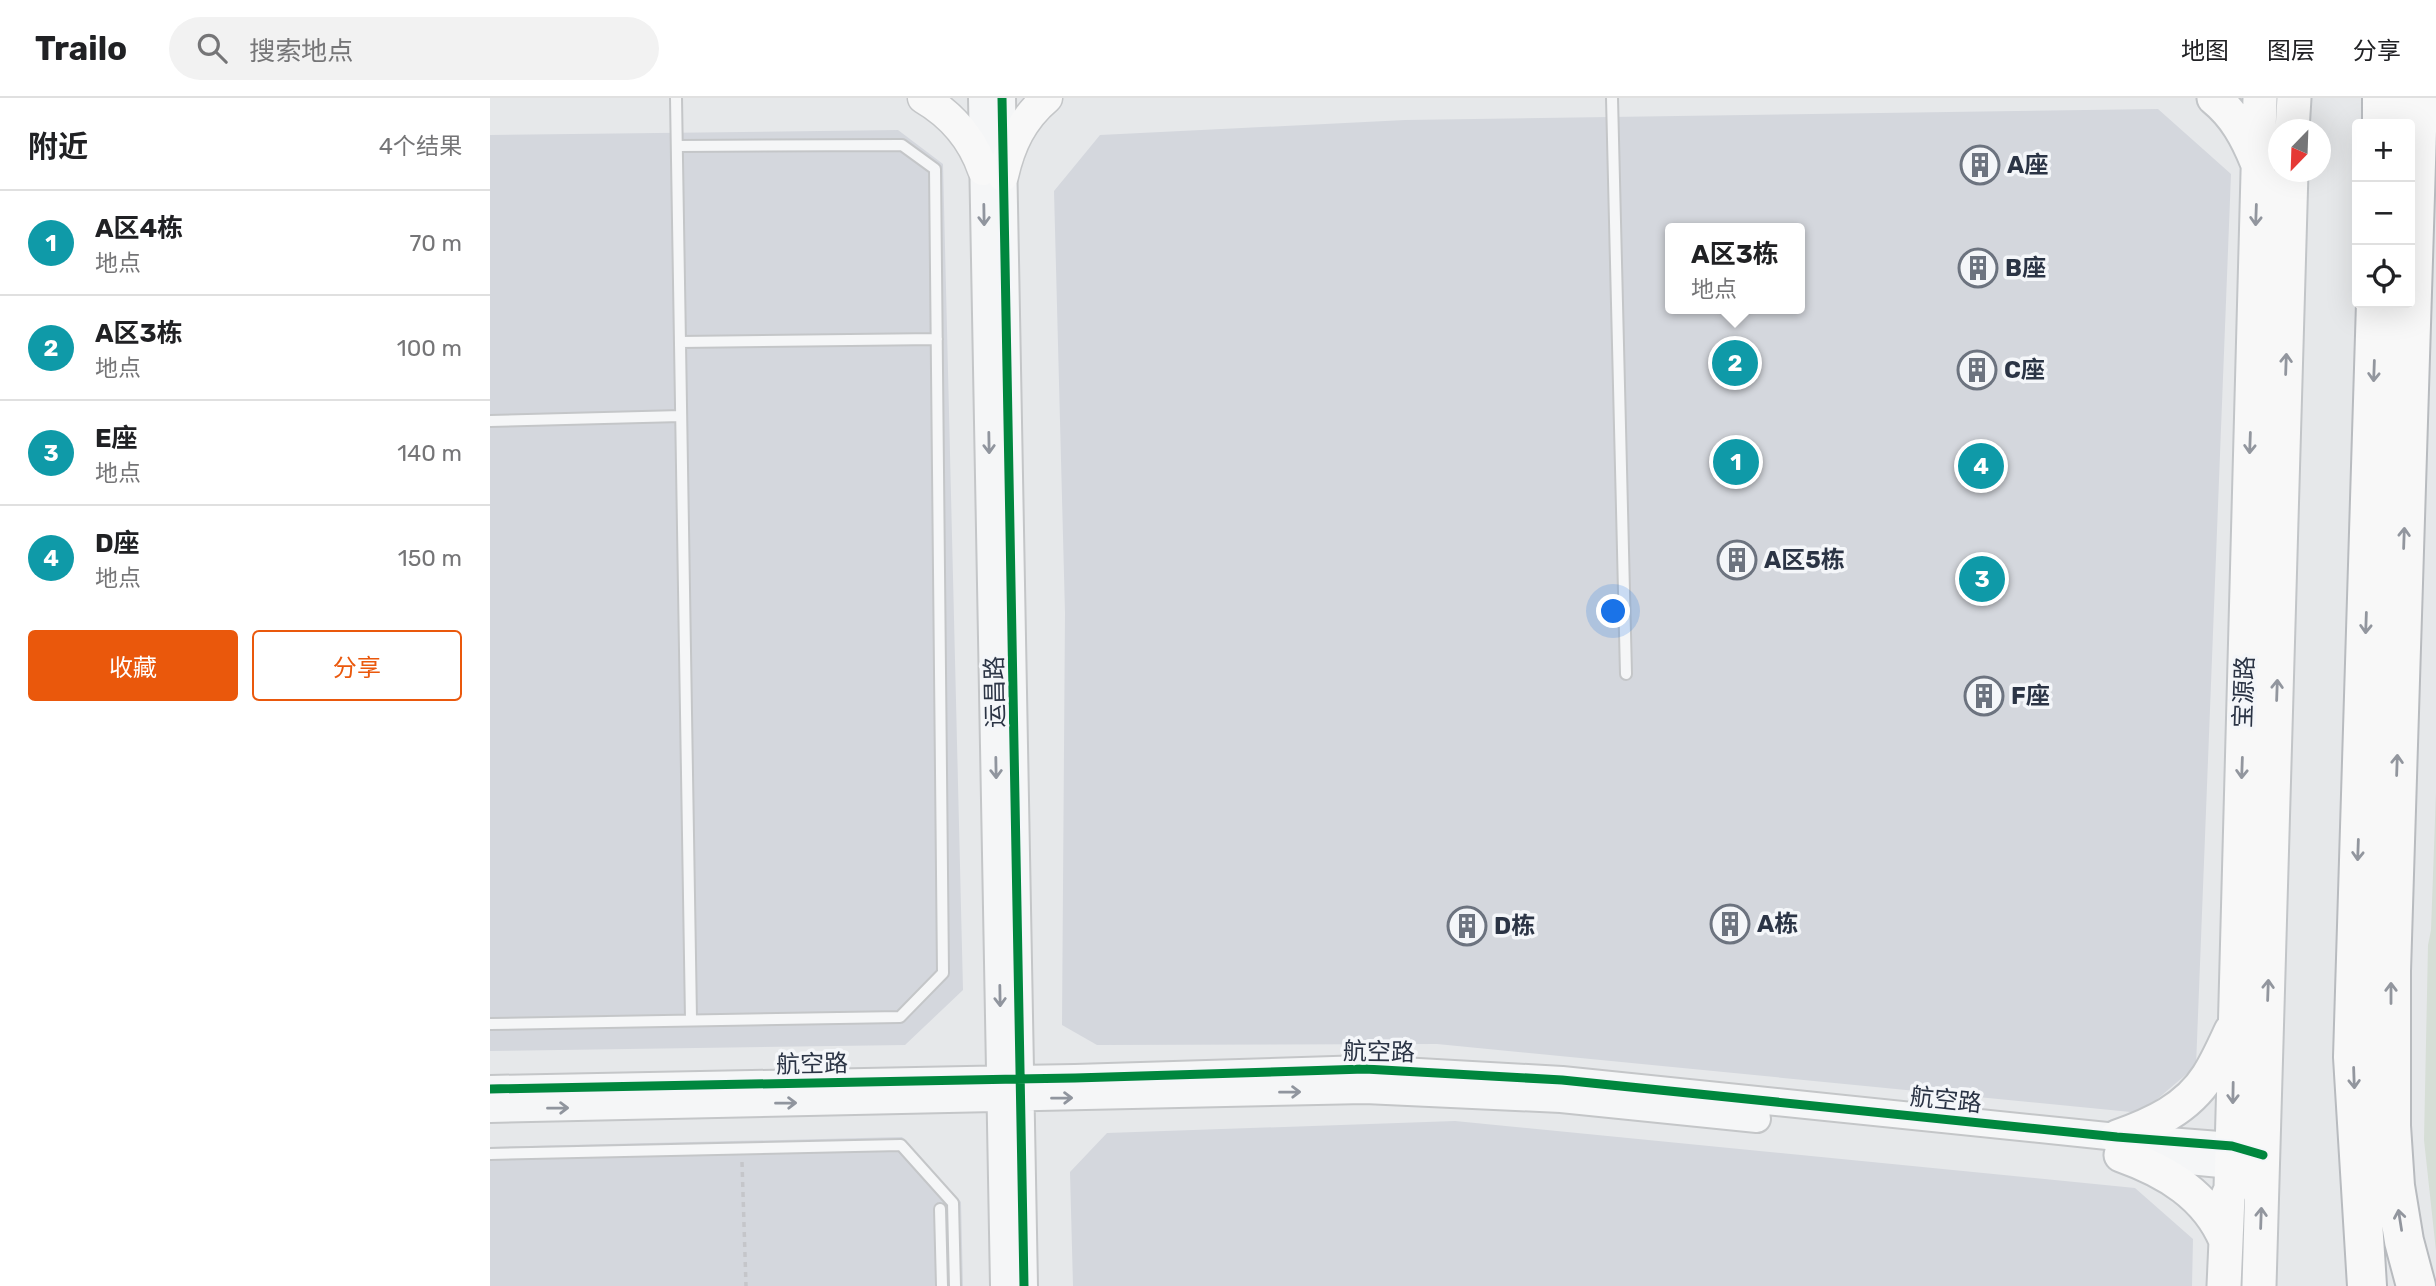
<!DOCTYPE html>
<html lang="zh">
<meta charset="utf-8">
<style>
:root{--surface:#fff;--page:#f2f2f2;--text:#202124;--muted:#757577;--line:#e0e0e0;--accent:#ea580c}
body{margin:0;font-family:Rubik,"Noto Sans SC",sans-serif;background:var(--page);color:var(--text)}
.controls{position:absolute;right:21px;top:21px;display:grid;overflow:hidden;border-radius:7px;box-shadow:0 7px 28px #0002}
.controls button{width:63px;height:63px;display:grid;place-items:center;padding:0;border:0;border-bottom:2px solid var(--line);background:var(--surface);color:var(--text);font:35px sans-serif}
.compass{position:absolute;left:1778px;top:21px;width:63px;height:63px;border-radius:50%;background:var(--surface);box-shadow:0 7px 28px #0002;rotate:203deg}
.you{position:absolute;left:1124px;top:514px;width:24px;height:24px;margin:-18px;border:5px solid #fff;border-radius:50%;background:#1a73e8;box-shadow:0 0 0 10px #1a73e833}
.badge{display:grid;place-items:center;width:46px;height:46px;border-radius:50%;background:var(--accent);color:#fff;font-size:23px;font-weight:700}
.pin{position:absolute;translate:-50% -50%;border:4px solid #fff;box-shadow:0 2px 7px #0006}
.popup{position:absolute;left:1175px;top:125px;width:140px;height:91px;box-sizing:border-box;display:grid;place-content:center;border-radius:7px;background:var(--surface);filter:drop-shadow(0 2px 5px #0005);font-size:23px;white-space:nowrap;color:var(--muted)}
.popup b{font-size:26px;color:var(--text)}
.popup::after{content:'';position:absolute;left:50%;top:100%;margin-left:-14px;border:14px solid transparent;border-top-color:var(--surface)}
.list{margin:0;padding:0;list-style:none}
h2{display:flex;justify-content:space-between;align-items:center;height:91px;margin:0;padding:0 28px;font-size:30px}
h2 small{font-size:23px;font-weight:400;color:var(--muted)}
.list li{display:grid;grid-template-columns:46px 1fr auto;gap:21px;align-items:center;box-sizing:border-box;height:105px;padding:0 28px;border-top:2px solid var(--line)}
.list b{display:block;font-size:26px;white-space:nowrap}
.list p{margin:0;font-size:23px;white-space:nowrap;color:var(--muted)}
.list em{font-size:23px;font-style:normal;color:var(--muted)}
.actions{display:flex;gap:14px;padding:21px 28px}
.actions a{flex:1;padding:16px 0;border:2px solid var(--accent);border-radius:7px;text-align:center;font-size:24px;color:var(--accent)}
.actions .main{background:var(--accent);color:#fff}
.icon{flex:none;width:38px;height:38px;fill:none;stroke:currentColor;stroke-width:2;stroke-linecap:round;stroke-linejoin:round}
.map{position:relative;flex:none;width:1946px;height:1188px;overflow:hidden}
header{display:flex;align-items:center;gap:42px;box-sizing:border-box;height:98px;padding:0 35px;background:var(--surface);border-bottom:2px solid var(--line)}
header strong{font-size:33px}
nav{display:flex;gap:38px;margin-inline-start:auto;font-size:24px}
.search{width:490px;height:63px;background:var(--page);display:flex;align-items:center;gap:18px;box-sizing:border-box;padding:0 24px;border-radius:38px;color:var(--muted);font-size:26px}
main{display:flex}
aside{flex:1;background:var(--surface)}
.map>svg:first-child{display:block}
</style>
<header>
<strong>Trailo</strong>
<div class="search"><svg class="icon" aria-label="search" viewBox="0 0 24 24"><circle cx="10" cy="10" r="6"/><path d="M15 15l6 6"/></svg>搜索地点</div>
<nav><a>地图</a><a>图层</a><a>分享</a></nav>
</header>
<main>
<aside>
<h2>附近<small>4个结果</small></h2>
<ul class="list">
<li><span class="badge" style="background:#0f9aa8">1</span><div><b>A区4栋</b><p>地点</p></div><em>70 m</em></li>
<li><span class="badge" style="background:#0f9aa8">2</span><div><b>A区3栋</b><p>地点</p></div><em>100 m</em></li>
<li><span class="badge" style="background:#0f9aa8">3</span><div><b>E座</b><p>地点</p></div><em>140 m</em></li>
<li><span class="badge" style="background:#0f9aa8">4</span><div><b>D座</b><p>地点</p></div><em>150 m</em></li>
</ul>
<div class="actions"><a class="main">收藏</a><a>分享</a></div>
</aside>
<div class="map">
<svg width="1946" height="1188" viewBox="0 0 1946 1188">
<rect width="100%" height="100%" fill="#e6e8ea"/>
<!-- built -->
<path fill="#d4d7dd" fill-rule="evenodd" d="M1668,11l73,65 -35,892 -55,47 -704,-69 -340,1 -35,-20 3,-412 -11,-422 46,-56 305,-15zM1180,130h130v81h-130z
M408,32l45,34 20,826 -58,55 -415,6v-916z
M965,1023l680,67 58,51 -1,47h-1119l-3,-114 37,-39z
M412,1039l59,65 2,84h-473v-139z"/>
<!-- green -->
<path fill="#d6ded6" d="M1946,694v459l-12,-111 4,-195 3,-15z"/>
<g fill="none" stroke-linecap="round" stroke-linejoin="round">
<defs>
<path id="service" d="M186,0l15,921
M1122,0l14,576
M190,244l257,-3
M0,323l191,-5
M0,926l410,-7 43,-44 -8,-804 -33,-24 -225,1
M0,1056l411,-9 52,58 2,83
M450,1111l2,77"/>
<path id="tertiary" d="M492,0l22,1188
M512,0l22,1188
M0,991l585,-11 290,-9 197,11 555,57 115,9 16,5
M0,1011l875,-19 196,9 196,20
M1647,1058l94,9 17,-5"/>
<path id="secondary" d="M433,0c29,17 49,40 60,72
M513,78c7,-31 19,-57 44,-78"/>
<path id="primary" d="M1724,0c21,17 33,39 43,64
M1802,32l2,-32
M1627,1039c36,-13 70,-28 91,-61 9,-14 16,-30 23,-45
M1631,1057c45,16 86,40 105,86
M1734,1188l4,-90 3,-7 29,-1091
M1769,1188l32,-1114"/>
<path id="motorway" d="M1892,26v-26
M1877,1188l-14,-229 23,-754
M1926,1188l-12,-45 -9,-55 -4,-60v-155l27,-873"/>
</defs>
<!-- service casing -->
<use href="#service" stroke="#c4c6c8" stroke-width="14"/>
<!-- tertiary casing -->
<use href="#tertiary" stroke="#c4c6c8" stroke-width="30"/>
<!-- secondary casing -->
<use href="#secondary" stroke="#c4c6c8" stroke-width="33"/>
<!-- primary casing -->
<use href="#primary" stroke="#c2c5c8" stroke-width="37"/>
<!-- motorway casing -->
<use href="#motorway" stroke="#b8bbbf" stroke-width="42"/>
<!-- path -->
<path stroke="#c5c6ca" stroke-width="3.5" stroke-dasharray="5 5" stroke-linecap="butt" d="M252,1064l4,124"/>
<!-- service -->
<use href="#service" stroke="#f5f6f7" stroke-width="10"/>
<!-- tertiary -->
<use href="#tertiary" stroke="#f5f6f7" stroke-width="26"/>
<!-- secondary -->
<use href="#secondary" stroke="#f8f8f8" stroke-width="30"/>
<!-- primary -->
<use href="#primary" stroke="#f8f8f8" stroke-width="33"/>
<!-- motorway -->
<use href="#motorway" stroke="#f8f8f8" stroke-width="38"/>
<defs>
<path id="cycleway" d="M512,0l22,1188
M0,991l585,-11 290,-9 197,11 555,57 115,9 31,9"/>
</defs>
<!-- cycleway casing -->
<use href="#cycleway" stroke="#f4f6f9" stroke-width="13"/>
<!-- cycleway -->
<use href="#cycleway" stroke="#00873e" stroke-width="9"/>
</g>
<!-- one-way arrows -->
<defs><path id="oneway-shaft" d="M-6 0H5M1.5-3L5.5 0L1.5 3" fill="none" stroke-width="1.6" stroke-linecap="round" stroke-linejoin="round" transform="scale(1.75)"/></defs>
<g stroke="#90959e">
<use href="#oneway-shaft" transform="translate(494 117) rotate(89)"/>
<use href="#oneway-shaft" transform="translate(499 345) rotate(89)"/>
<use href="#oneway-shaft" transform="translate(506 670) rotate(89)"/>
<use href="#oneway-shaft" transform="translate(510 898) rotate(89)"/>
<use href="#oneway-shaft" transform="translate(800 994) rotate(-1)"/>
<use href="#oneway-shaft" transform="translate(572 1000) rotate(-1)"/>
<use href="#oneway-shaft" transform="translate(296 1005) rotate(-1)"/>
<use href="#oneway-shaft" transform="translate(68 1010) rotate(-1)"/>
</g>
<g stroke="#92969e">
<use href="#oneway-shaft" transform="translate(1766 117) rotate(92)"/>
<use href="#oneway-shaft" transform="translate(1796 266) rotate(-88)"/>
<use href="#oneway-shaft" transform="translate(1884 273) rotate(92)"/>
<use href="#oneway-shaft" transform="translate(1760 345) rotate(92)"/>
<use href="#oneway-shaft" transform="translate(1914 440) rotate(-88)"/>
<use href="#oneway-shaft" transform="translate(1876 525) rotate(92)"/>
<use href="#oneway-shaft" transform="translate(1787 592) rotate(-88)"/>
<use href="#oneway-shaft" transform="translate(1907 667) rotate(-88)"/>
<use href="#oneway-shaft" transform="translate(1752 670) rotate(92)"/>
<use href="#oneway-shaft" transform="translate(1868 752) rotate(92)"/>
<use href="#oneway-shaft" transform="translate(1778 892) rotate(-88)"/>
<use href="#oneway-shaft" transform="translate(1901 895) rotate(-90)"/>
<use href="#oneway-shaft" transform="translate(1864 980) rotate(88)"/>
<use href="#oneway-shaft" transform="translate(1743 995) rotate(91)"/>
<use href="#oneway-shaft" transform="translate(1771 1120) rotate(-88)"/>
<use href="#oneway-shaft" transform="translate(1910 1122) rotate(-99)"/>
</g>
<!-- icons -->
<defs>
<symbol id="building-ring" viewBox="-11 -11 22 22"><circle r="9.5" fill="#f4f6f9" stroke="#6c737f" stroke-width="1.5"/><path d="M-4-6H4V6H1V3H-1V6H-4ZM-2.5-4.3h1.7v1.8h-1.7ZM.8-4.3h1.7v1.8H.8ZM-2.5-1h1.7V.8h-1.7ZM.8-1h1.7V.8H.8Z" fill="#6c737f"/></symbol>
</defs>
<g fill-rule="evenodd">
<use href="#building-ring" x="1468" y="45" width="44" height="44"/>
<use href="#building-ring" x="1466" y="148" width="44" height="44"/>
<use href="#building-ring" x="1465" y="250" width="44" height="44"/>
<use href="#building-ring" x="1225" y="440" width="44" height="44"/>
<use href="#building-ring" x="1472" y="576" width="44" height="44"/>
<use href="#building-ring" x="1218" y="804" width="44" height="44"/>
<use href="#building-ring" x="955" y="806" width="44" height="44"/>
</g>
<g text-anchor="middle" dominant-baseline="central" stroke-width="7" stroke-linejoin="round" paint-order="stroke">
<!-- poi labels -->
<g font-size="24" font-weight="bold" fill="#2b3445" stroke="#f4f6f9" text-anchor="start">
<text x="1517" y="67">A座</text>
<text x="1515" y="170">B座</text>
<text x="1514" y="272">C座</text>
<text x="1274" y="462">A区5栋</text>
<text x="1521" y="598">F座</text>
<text x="1267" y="826">A栋</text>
<text x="1004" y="828">D栋</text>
</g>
<!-- street labels -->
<g font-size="24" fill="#2b3445" stroke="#f4f6f9">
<text transform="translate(505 594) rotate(-91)">运昌路</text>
<text transform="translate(1754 594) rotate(-88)">宝源路</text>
<text transform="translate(889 954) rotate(1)">航空路</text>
<text transform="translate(322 966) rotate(-1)">航空路</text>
<text transform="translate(1456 1002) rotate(6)">航空路</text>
</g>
</g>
</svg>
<div class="controls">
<button>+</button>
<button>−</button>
<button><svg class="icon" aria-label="locate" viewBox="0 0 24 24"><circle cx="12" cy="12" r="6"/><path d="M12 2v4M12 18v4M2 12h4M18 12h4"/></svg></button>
</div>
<svg class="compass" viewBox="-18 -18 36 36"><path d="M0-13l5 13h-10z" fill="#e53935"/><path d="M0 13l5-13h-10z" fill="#757577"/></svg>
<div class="you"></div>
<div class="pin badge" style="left:1246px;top:364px;background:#0f9aa8">1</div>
<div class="pin badge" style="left:1245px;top:265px;background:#0f9aa8">2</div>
<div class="popup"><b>A区3栋</b>地点</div>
<div class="pin badge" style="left:1492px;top:481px;background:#0f9aa8">3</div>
<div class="pin badge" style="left:1491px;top:368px;background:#0f9aa8">4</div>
</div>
</main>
